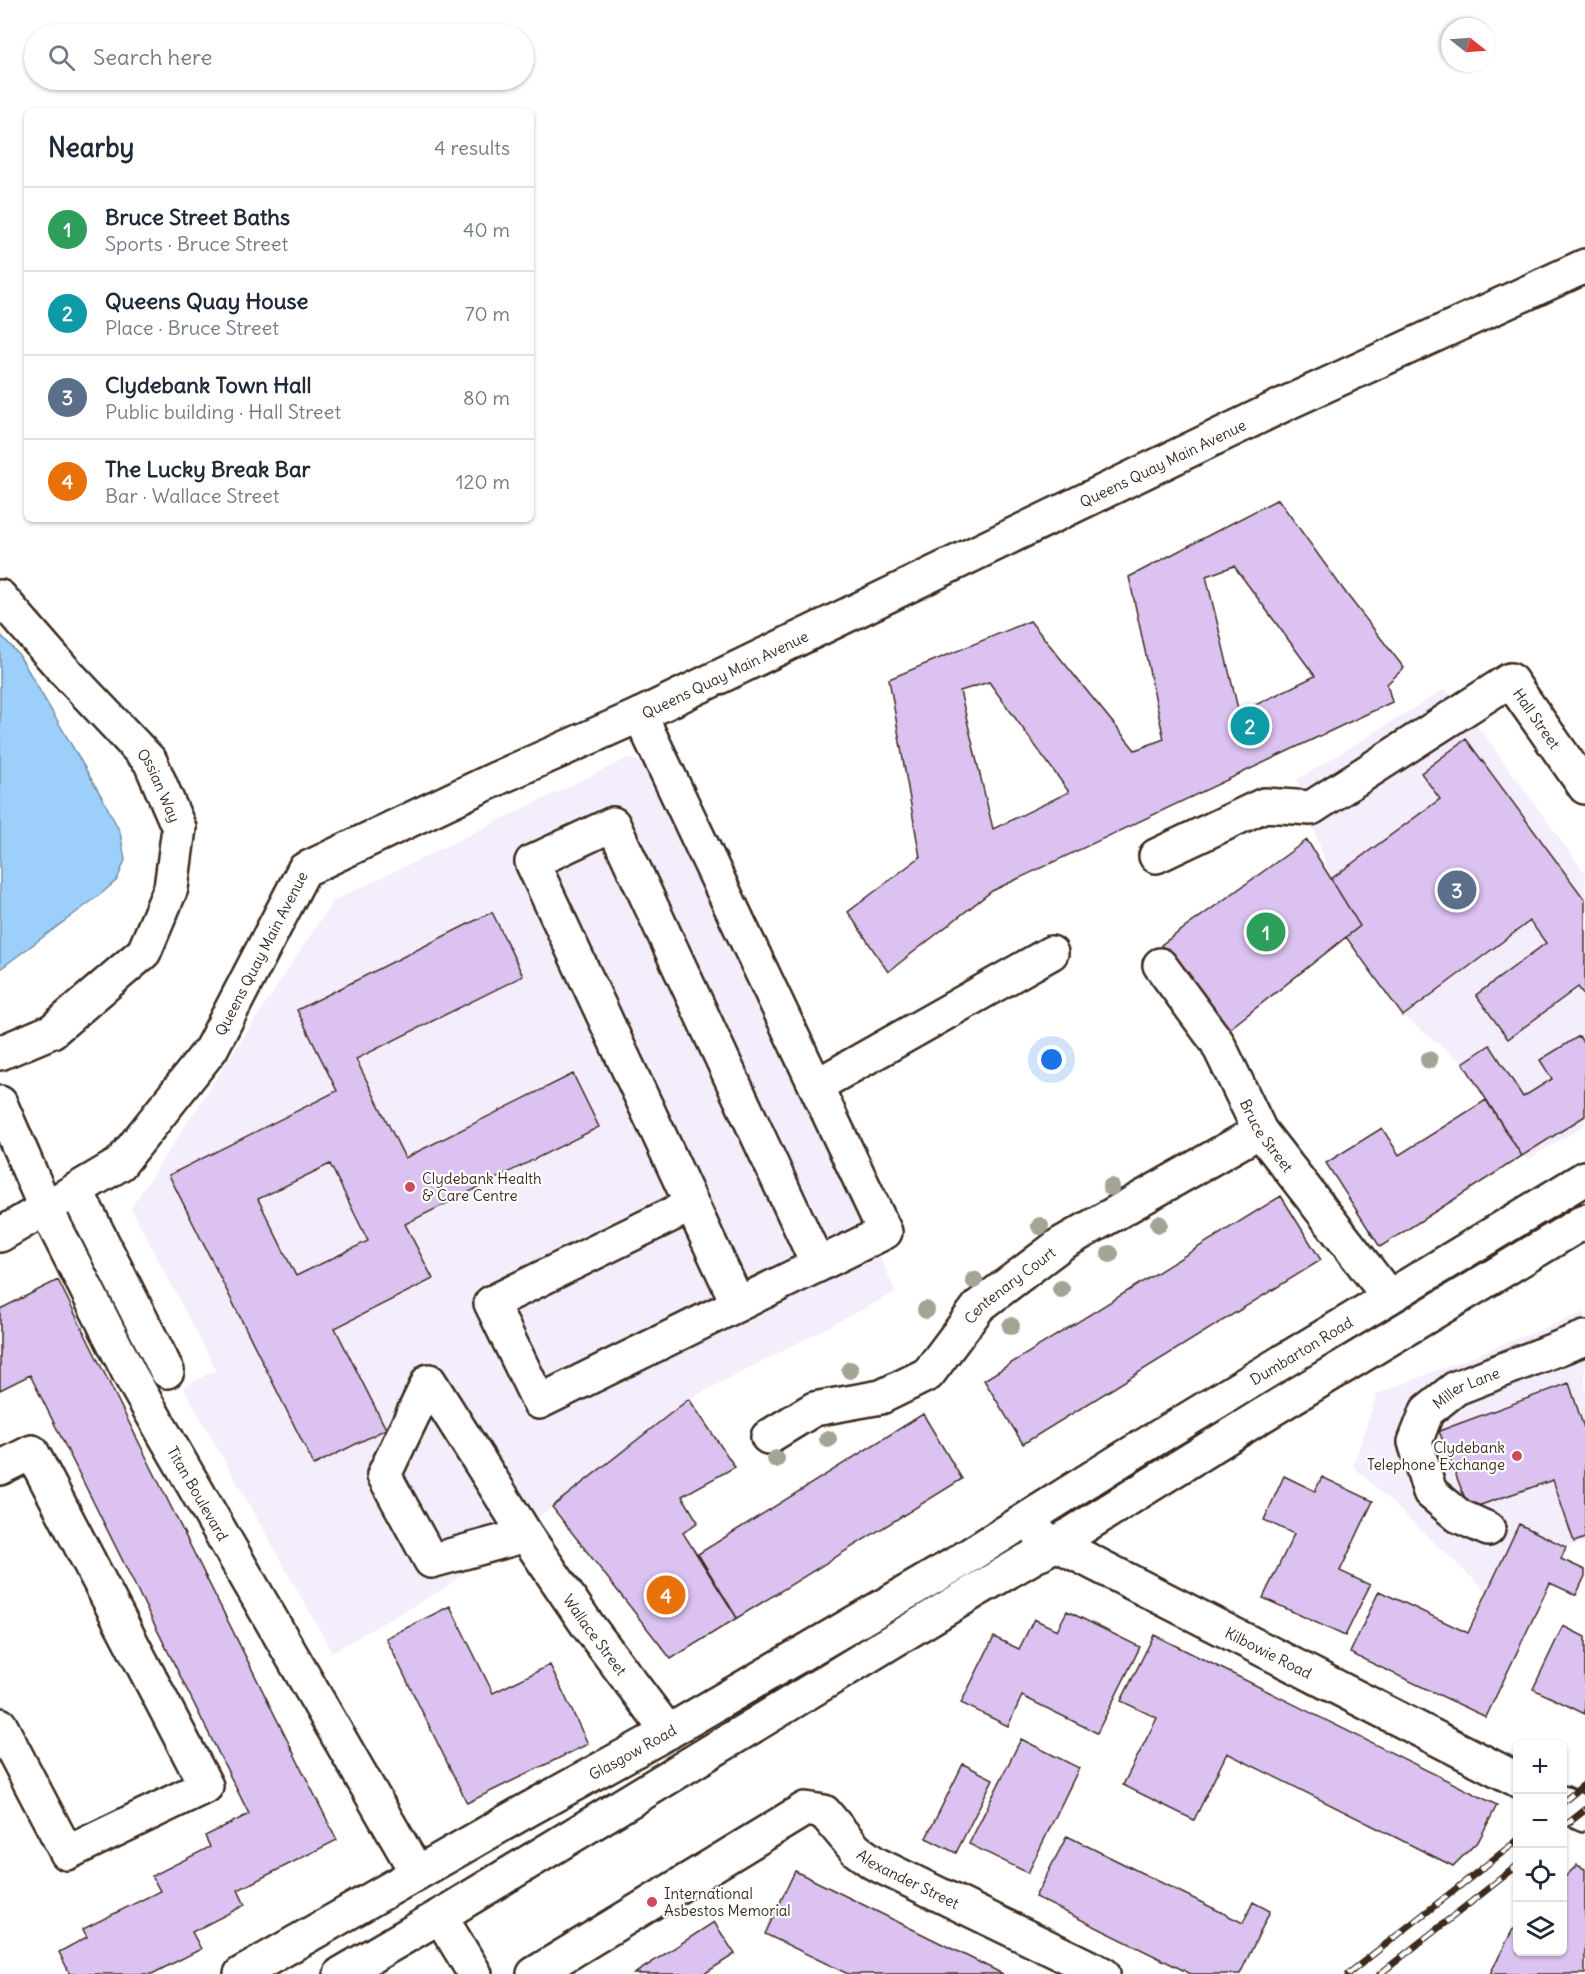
<!DOCTYPE html>
<meta charset="utf-8">
<style>
:root{--surface:#fff;--page:#f6f6f7;--text:#1f2937;--muted:#747a83;--line:#e0e1e3;--accent:#db2777}
body{margin:0;font-family:Delius,sans-serif;background:var(--page);color:var(--text)}
.controls{position:absolute;right:18px;bottom:18px;display:grid;overflow:hidden;border-radius:9px;box-shadow:0 2px 4px #0004}
.controls button{width:54px;height:54px;display:grid;place-items:center;padding:0;border:0;border-bottom:2px solid var(--line);background:var(--surface);color:var(--text);font:30px sans-serif}
.compass{position:absolute;left:1441px;top:18px;width:54px;height:54px;border-radius:50%;background:var(--surface);box-shadow:0 2px 4px #0004;rotate:107deg}
.you{position:absolute;left:1052px;top:1060px;width:21px;height:21px;margin:-15px;border:4px solid #fff;border-radius:50%;background:#1a73e8;box-shadow:0 0 0 9px #1a73e833}
.badge{display:grid;place-items:center;width:39px;height:39px;border-radius:50%;background:var(--accent);color:#fff;font-size:20px;font-weight:700}
.pin{position:absolute;translate:-50% -50%;border:3px solid #fff;box-shadow:0 2px 6px #0006}
.list{margin:0;padding:0;list-style:none}
h2{display:flex;justify-content:space-between;align-items:center;height:78px;margin:0;padding:0 24px;font-size:26px}
h2 small{font-size:20px;font-weight:400;color:var(--muted)}
.list li{display:grid;grid-template-columns:39px 1fr auto;gap:18px;align-items:center;box-sizing:border-box;height:84px;padding:0 24px;border-top:2px solid var(--line)}
.list b{display:block;font-size:22px;white-space:nowrap}
.list p{margin:0;font-size:20px;white-space:nowrap;color:var(--muted)}
.list em{font-size:20px;font-style:normal;color:var(--muted)}
.icon{flex:none;width:33px;height:33px;fill:none;stroke:currentColor;stroke-width:2;stroke-linecap:round;stroke-linejoin:round}
.map{position:relative;flex:none;width:1585px;height:1974px;overflow:hidden}
.search{position:absolute;background:var(--surface);box-shadow:0 2px 4px #0004;left:24px;top:24px;width:510px;height:66px;display:flex;align-items:center;gap:15px;box-sizing:border-box;padding:0 21px;border-radius:33px;color:var(--muted);font-size:22px}
.panel{position:absolute;background:var(--surface);box-shadow:0 2px 4px #0004;left:24px;top:108px;width:510px;height:414px;border-radius:9px}
.map>svg:first-child{display:block}
</style>
<div class="map">
<svg width="1585" height="1974" viewBox="0 0 1585 1974">
<rect width="100%" height="100%" fill="#fff"/>
<filter id="ink" filterUnits="userSpaceOnUse"><feTurbulence type="fractalNoise" baseFrequency=".0167" numOctaves="2"/><feDisplacementMap in="SourceGraphic" scale="12" xChannelSelector="R" yChannelSelector="G"/><feConvolveMatrix kernelMatrix="1 2 1 2 8 2 1 2 1" color-interpolation-filters="sRGB"/></filter>
<g filter="url(#ink)">
<!-- built -->
<path fill="#f4edfb" d="M1445,689l34,39 106,145v252l-56,34 -7,-3 -59,-93 -60,-47 -57,-79 14,-11 -29,-47 -34,-99z
M628,758l23,8 245,526 -207,107 -137,108 -109,82 -111,63 -149,-265 33,-17 -85,-162 202,-307z
M1585,1312v231l-19,4 -47,-23 -32,68 -134,-126 24,-72z"/>
<!-- water -->
<path fill="#9cd0fa" stroke="#758ea2" stroke-width="1.5" d="M0,634l19,21 84,144 17,33 5,28 -8,20 -16,14 -101,75z"/>
<!-- building -->
<path fill="#dbc2f1" stroke="#3b2a1e" stroke-width="1.5" fill-rule="evenodd" d="M1278,499l70,97 56,72 -17,16 5,18 -400,189 -104,81 -40,-60 72,-55 -31,-178 141,-58 105,129 29,-11 -35,-162zM1234,566l81,110 -76,37 -33,-137zM989,682l80,110 -76,37 -33,-138z
M1466,739l119,161v96l-7,-9 -70,52 -32,-44 70,-52 -16,-22 -127,95 -57,-79 14,-11 -29,-47 109,-80 -19,-26z
M1307,840l53,86 -132,104 -67,-85z
M492,912l31,64 -167,83 49,99 168,-84 26,53 -194,97 28,55 -98,49 51,101 -72,36 -145,-290 168,-84 -40,-81zM330,1164l38,77 -72,35 -38,-77z
M1579,1036l6,10v70l-63,40 -59,-93 27,-18 33,52 29,-18 -12,-19z
M1486,1100l36,56 -142,91 -54,-84 56,-35 17,27z
M1281,1196l40,64 -298,184 -39,-64z
M58,1280l279,560 -99,50 7,15 -53,27 9,17 -49,25h-82l-11,-22 28,-15 -4,-8 77,-38 -8,-15 58,-29 -5,-11 44,-22 -219,-439 -30,15v-81z
M1569,1383l16,48v107l-11,4 -21,-62 -84,29 -30,-78z
M689,1399l46,68 -53,29 16,26 -15,11 54,85 -66,41 -119,-152z
M923,1414l39,65 -225,139 -39,-64z
M1284,1476l31,15 7,-14 51,24 -33,70 30,14 -25,51 -82,-38 31,-64 -30,-14z
M1519,1524l47,23 -5,12 24,11v6l-9,19 -26,-12 -64,134 -136,-64 29,-62 89,42z
M450,1606l43,87 57,-28 38,79 -121,59 -81,-165z
M1067,1611l73,36 -43,86 -75,-37 -14,30 -47,-23 33,-66 25,12 15,-30 23,11z
M1563,1626l22,11v77l-52,-25z
M1154,1635l343,170 -18,35 -26,26 -226,-113 -33,67 -71,-35 34,-67 -36,-17z
M1021,1739l58,29 -51,105 -59,-29z
M963,1764l30,15 -37,74 -30,-15z
M1067,1836l176,87 10,-21 17,9 -30,63h-49l-156,-77z
M1577,1865l8,4v105h-95l23,-45 5,2v21h44v-72z
M795,1871l208,103h-155l-83,-40z
M714,1922l21,32 -31,20h-70z"/>
<g fill="none" stroke-linecap="round" stroke-linejoin="round">
<defs>
<g id="minor">
<path id="s1" d="M0,597l62,71 88,93 29,67 -8,60 -27,64 -92,79 -52,22"/>
<path d="M640,715l245,517 -346,170 -48,-99 200,-98"/>
<path id="s2" d="M1156,856l108,-51 47,3 199,-128 75,107"/>
<path id="s3" d="M1160,965l57,77 43,89 129,166"/>
<path d="M816,1086l235,-133"/>
<path id="s4" d="M0,1103l45,104 85,168 287,498"/>
<path d="M76,1190l91,181"/>
<path id="s5" d="M0,1235l120,-71 91,-115 93,-179 194,-92 142,-63 649,-313 296,-136"/>
<path d="M738,1304l-206,-442 81,-38 205,441"/>
<path id="s6" d="M768,1437l46,-28 67,-12 47,-23 51,-68 82,-62 199,-113"/>
<path d="M0,1468l32,-16 174,334 -139,67 -67,-128"/>
<path id="s7" d="M1488,1529l-29,-13 -29,-24 -15,-50 12,-31 29,-23 129,-50"/>
<path id="s8" d="M526,1535l-95,26 -47,-86 45,-94 97,154 60,88 82,109"/>
<path d="M440,1916l35,58"/>
<path id="s9" d="M534,1974l271,-165 19,3 32,38 18,13 229,111"/>
</g>
<g id="major">
<path id="s10" d="M1039,1535l479,245"/>
<path d="M1562,1803l23,11"/>
<path id="s11" d="M241,1974l281,-161 146,-81 289,-169 167,-105 461,-280"/>
<path d="M341,1974l99,-58 535,-325 82,-48 204,-127 324,-195"/>
</g>
</defs>
<!-- minor casing -->
<use href="#minor" stroke="#3b2a1e" stroke-width="38"/>
<!-- major casing -->
<use href="#major" stroke="#3b2a1e" stroke-width="38"/>
<!-- minor -->
<use href="#minor" stroke="#fff" stroke-width="33"/>
<!-- major -->
<use href="#major" stroke="#fff" stroke-width="33"/>
<defs>
<path id="rail" d="M1562,1803l23,-19
M1562,1828l23,-18
M1348,1974l170,-134
M1380,1974l138,-109"/>
</defs>
<!-- rail casing -->
<use href="#rail" stroke="#3b2a1e" stroke-width="7"/>
<!-- rail -->
<use href="#rail" stroke="#fff" stroke-width="4.5" stroke-dasharray="14" stroke-linecap="butt"/>
</g>
<!-- trees -->
<g fill="#a4a495">
<circle cx="1429" cy="1060" r="9"/>
<circle cx="1111" cy="1187" r="9"/>
<circle cx="1159" cy="1224" r="9"/>
<circle cx="1040" cy="1226" r="9"/>
<circle cx="1110" cy="1254" r="9"/>
<circle cx="974" cy="1280" r="9"/>
<circle cx="1061" cy="1289" r="9"/>
<circle cx="926" cy="1310" r="9"/>
<circle cx="1011" cy="1326" r="9"/>
<circle cx="850" cy="1370" r="9"/>
<circle cx="828" cy="1439" r="9"/>
<circle cx="776" cy="1459" r="9"/>
</g>
</g>
<!-- markers -->
<g fill="#d1495b" stroke="#fff" stroke-width="2">
<circle cx="410" cy="1187" r="6"/>
<circle cx="1517" cy="1456" r="6"/>
<circle cx="652" cy="1902" r="6"/>
</g>
<g text-anchor="middle" dominant-baseline="central" stroke-width="4.5" stroke-linejoin="round" paint-order="stroke">
<!-- street labels -->
<g font-size="15" fill="#3b2a1e" stroke="#fff">
<text stroke="none"><textPath href="#s5" startOffset="1438">Queens Quay Main Avenue</textPath></text>
<text stroke="none"><textPath href="#s5" startOffset="952">Queens Quay Main Avenue</textPath></text>
<text stroke="none"><textPath href="#s2" startOffset="450">Hall Street</textPath></text>
<text stroke="none"><textPath href="#s1" startOffset="248">Ossian Way</textPath></text>
<text stroke="none"><textPath href="#s5" startOffset="394">Queens Quay Main Avenue</textPath></text>
<text stroke="none"><textPath href="#s3" startOffset="202">Bruce Street</textPath></text>
<text stroke="none"><textPath href="#s6" startOffset="296">Centenary Court</textPath></text>
<text stroke="none"><textPath href="#s11" startOffset="1230">Dumbarton Road</textPath></text>
<text stroke="none"><textPath href="#s7" startOffset="201">Miller Lane</textPath></text>
<text stroke="none"><textPath href="#s4" startOffset="438">Titan Boulevard</textPath></text>
<text stroke="none"><textPath href="#s8" startOffset="604">Wallace Street</textPath></text>
<text stroke="none"><textPath href="#s10" startOffset="258">Kilbowie Road</textPath></text>
<text stroke="none"><textPath href="#s11" startOffset="450">Glasgow Road</textPath></text>
<text stroke="none"><textPath href="#s9" startOffset="446">Alexander Street</textPath></text>
</g>
<!-- poi labels -->
<g font-size="15" fill="#3b2a1e" stroke="#fff" text-anchor="start">
<text x="422" y="1178">Clydebank Health<tspan x="422" dy="17">&amp; Care Centre</tspan></text>
<text x="1505" y="1447" text-anchor="end">Clydebank<tspan x="1505" dy="17">Telephone Exchange</tspan></text>
<text x="664" y="1893">International<tspan x="664" dy="17">Asbestos Memorial</tspan></text>
</g>
</g>
</svg>
<div class="controls">
<button>+</button>
<button>−</button>
<button><svg class="icon" aria-label="locate" viewBox="0 0 24 24"><circle cx="12" cy="12" r="6"/><path d="M12 2v4M12 18v4M2 12h4M18 12h4"/></svg></button>
<button><svg class="icon" aria-label="layers" viewBox="0 0 24 24"><path d="M12 4l9 5-9 5-9-5zM3 14l9 5 9-5"/></svg></button>
</div>
<svg class="compass" viewBox="-18 -18 36 36"><path d="M0-13l5 13h-10z" fill="#e53935"/><path d="M0 13l5-13h-10z" fill="#747a83"/></svg>
<div class="you"></div>
<div class="pin badge" style="left:1266px;top:932px;background:#2e9e5b">1</div>
<div class="pin badge" style="left:1250px;top:726px;background:#0f9aa8">2</div>
<div class="pin badge" style="left:1457px;top:890px;background:#5c6f8a">3</div>
<div class="pin badge" style="left:666px;top:1595px;background:#e8710a">4</div>
<div class="search"><svg class="icon" aria-label="search" viewBox="0 0 24 24"><circle cx="10" cy="10" r="6"/><path d="M15 15l6 6"/></svg>Search here</div>
<section class="panel">
<h2>Nearby<small>4 results</small></h2>
<ul class="list">
<li><span class="badge" style="background:#2e9e5b">1</span><div><b>Bruce Street Baths</b><p>Sports · Bruce Street</p></div><em>40 m</em></li>
<li><span class="badge" style="background:#0f9aa8">2</span><div><b>Queens Quay House</b><p>Place · Bruce Street</p></div><em>70 m</em></li>
<li><span class="badge" style="background:#5c6f8a">3</span><div><b>Clydebank Town Hall</b><p>Public building · Hall Street</p></div><em>80 m</em></li>
<li><span class="badge" style="background:#e8710a">4</span><div><b>The Lucky Break Bar</b><p>Bar · Wallace Street</p></div><em>120 m</em></li>
</ul>
</section>
</div>
